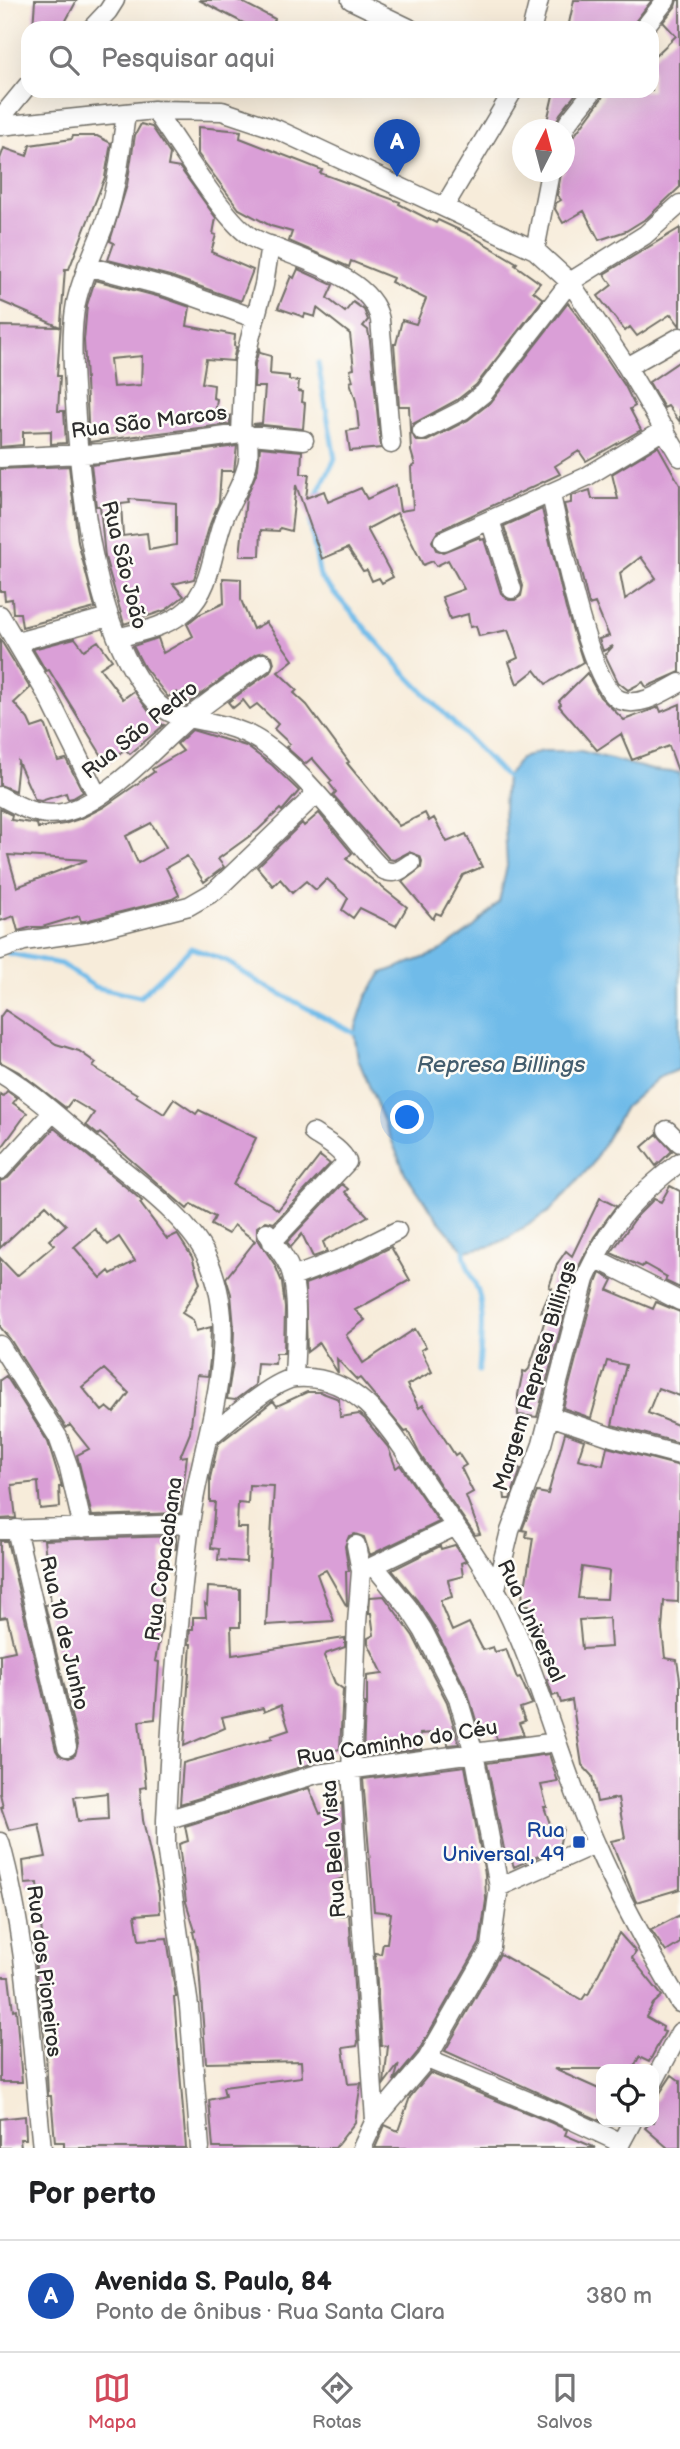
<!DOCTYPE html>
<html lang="pt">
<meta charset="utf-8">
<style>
:root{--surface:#fff;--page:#f6f6f6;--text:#202124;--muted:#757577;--line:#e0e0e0;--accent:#d1495b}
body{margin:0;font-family:"Balsamiq Sans",sans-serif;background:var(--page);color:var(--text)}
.controls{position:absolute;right:21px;bottom:21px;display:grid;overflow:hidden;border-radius:14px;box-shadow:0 7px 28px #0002}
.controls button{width:63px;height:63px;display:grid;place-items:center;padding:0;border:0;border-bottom:2px solid var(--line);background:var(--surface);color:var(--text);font:35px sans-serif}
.compass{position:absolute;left:512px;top:119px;width:63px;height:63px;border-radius:50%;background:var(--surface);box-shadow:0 7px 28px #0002;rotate:6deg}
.you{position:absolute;left:408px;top:1118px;width:24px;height:24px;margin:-18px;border:5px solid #fff;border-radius:50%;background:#1a73e8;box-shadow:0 0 0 10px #1a73e833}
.badge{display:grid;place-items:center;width:46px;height:46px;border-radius:50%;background:var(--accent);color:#fff;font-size:23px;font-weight:700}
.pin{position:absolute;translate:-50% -58px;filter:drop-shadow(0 2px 4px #0008)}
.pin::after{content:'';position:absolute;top:37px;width:24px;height:21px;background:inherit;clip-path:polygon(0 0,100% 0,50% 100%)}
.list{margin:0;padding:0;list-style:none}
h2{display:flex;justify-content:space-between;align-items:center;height:91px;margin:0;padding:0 28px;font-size:30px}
h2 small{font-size:23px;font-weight:400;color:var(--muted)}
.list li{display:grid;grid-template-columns:46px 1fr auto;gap:21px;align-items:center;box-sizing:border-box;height:112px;padding:0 28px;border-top:2px solid var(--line)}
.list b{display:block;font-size:26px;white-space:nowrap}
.list p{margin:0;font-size:23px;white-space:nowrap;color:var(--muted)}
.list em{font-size:23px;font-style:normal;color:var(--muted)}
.icon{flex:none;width:38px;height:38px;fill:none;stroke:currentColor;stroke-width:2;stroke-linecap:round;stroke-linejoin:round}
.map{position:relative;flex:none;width:680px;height:2148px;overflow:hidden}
.search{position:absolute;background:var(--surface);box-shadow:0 7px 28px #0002;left:21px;right:21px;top:21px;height:77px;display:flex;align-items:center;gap:18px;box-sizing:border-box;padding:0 24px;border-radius:21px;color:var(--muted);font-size:26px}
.sheet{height:203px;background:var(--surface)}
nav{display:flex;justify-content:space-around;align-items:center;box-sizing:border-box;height:98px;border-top:2px solid var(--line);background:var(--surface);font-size:19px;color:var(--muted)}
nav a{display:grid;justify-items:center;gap:4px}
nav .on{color:var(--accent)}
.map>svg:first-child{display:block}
</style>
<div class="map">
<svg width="680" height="2148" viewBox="0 0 680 2148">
<rect width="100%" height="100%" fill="#fdfcf7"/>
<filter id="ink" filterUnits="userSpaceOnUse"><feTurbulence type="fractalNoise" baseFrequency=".0143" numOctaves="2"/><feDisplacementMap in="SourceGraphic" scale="14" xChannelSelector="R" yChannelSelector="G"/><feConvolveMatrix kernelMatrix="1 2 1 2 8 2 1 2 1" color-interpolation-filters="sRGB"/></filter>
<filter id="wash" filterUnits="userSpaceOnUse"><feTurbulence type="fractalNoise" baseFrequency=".00686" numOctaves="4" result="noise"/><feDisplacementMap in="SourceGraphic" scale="28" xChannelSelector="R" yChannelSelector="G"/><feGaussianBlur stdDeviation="1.57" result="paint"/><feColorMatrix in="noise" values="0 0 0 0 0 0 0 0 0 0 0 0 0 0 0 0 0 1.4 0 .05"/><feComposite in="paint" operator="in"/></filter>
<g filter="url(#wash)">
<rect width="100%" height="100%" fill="#f7ecda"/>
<!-- water -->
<path fill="#6fbbe9" stroke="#4d738a" stroke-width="2" d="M541,751h40l71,19 28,3v296l-22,9 -33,29 -34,59 -41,45 -42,27 -16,8 -28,5 -27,-32 -32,-46 -47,-114 -4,-26 12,-36 16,-24 55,-20 37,-26 25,-25 8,-36 -3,-59 2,-30 14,-18z"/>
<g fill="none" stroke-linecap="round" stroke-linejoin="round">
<!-- stream -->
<path stroke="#6fbbe9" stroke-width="5" d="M314,500l21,-41 -17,-96
M310,522l10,55 85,96 101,104
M8,953l53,11 34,23 45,10 51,-49 34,12 33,22 96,51
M464,1251c1,18 13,30 16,48 4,21 0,51 -1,72"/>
</g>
<g id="blocks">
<!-- building -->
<path fill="#da9fd7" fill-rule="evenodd" d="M35,0h42l-15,28h-29z
M199,0h39l37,19 -4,9h-18z
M574,0h78l-22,28h-62z
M677,0h3v187l-33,31 -21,13 -27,9 -15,-29 -21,12 -8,-14 1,-6 5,-3 -4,-5 4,-21 3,-2v-31l10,-5 28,-38 2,-7h48v-32l24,-23 -13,-14 12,-15z
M554,91h24l-18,23 -7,16h-8z
M141,124l11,3 18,27 -2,12 12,2 36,50 -3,16 3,1 -5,17 42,18 -12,31 -71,-25 -62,-16 6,-17 -4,-2 17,-56 8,-50z
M198,127l43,4 -1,7 82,32 -2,3 80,29 -1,2 37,19 2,-3 32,15 47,28 -2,2 25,18 -7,8 10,8 -67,86 -19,15 -44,24 -2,7 5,10h11l41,-21 23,-18 77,-99 11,14 46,69 10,20 -5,3 11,21 -55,31 -7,-10 -24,15 5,8 -122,57 -6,10 4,9 7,2 37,-15 1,3 3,-1 17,54 8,7h6l6,-4 2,-10 -19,-60 38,-17 24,100 17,53 -37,22 -11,-14 -18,14 -8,-22 9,-4 -10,-28 -29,6 -3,-10 -6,1 -2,-13 -18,5 -8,-22 22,-8 -16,-29 -12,6 -3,-5 -10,4 -26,-52 -30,16 26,48 -11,6 -3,-5 -7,3 -5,-11 -4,1 -15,-23 -26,11 -26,-74 -5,46 -11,-3 -1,3 -18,-1 -1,26h-20l6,-58 12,-29 2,-22 42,4 -1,23h8l-3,24 18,-7 4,11 33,-14 6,11 29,-14 4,26 13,-2 -2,-42 4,-2 -4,-14 -2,-45h-10l-5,-62h2l6,-24 14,4 10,-25 -35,-17 2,-4 -42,-17 -2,6 -60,-26 3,-9 -21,-6 -32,-17 -41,-55z
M73,136h24l14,7 -6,34 -36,92h-4l-8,107h3l-2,35h6l2,32 -15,1v-13l-28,1v13l-23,2v-121l60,1 -60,-26v-142l4,-11 23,8 3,-11 42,-6z
M680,228v98l-9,-12 -34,22 -7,-9 -5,4 -27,-35 14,-11 -8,-11z
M298,269l35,16 -6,13 18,14 8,-10 11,8 4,10 -5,6 5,4 2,11 11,107 -31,3 -3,-20 12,-2 -3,-28 -6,-19 3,-1 -3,-11 4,-1 -4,-35 -33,-26 -2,9 -10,-3 -1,3 -26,-9 13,-32 3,2z
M95,280l69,18 26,9 -3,19 48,9 -1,11 2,1 -3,14 -27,-2 -4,24 12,2 -1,13 4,1 -2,16 15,1v8l-141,18 -5,-102 3,-35zM142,356l-1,29 -28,2 -3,-28z
M259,349l1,4 11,3 -1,18 19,2v4l10,1 -1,10 5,1 -1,10 3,1 -2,26 -50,-5 9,-1 3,-36h-11l1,-23z
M680,361v61l-12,-16 -4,2 -15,-26z
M237,446l-3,25h-13l-2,31 -9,22 -16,55 -21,5 11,12 -18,14 -42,14 -19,-67 -5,-51h-4l-5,-41zM129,499l47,4v42l-27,5 -2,-17 -24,3 -2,-32 9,-1z
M658,446l22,39v187l-34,15 -3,-5 -15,8 -10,-8 -13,-27 8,-9 -10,5 -4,-12 10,-3 -14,-33 -6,2 -25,-101 7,-1v-7l19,-6 2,9h26l-6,-25zM641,557l15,21 -31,21 -5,-26z
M69,466l9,76 17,66 -73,19 -2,-14h-7l-1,-14 -7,1 -1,-9h-4v-122z
M223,578l18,1v21l12,29 13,-7 27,38 -15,12 19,18 -3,3 13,12 42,57 -2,1 52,63 26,-13 4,8 5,-3 13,24 19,-8 16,33 -19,8 -22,40 -5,-2 -3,6 -31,-37 19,-14 1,-7 -2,-5 -11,-4 -15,8 -5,-1 -56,-64 3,-3 -7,-9 3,-2 -20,-23 -7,6 -19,-17 4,-3 -16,-15 4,-5 -21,-20 -7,5 -7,-9 -10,8 -5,-6 42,-30 4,-9 -2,-7 -9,-4 -7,2 -70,51 -9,-13 -9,5 -24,-30 -11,-21 25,-8 5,15 30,-17 -6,-12 11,-9 26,-12z
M75,638l9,12 14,-9 14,19 -12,8 23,31 11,-8 23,32 7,2 -34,29 -5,-5 -18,15 -58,-94 -3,1 -13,-22z
M0,639l30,49 -16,15 14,16 4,9 12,-4 2,2 12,35 8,-2 17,33 -10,6 -5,1 -2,-6 -25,8 -6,-1 -17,-38 -3,29 -15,-6z
M587,673l13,24 24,23 35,-13 2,5 19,-8v67h-2l-9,-25 -37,14 -11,-26 -24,16 -38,-44 2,-2 -2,-3z
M192,730l54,16 26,19 27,26 -17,20 -2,-2 -22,21 -40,29 6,8 -20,15 -17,-26 -21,12 13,27 -7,4 -87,22h-4l-2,-5 -37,11h-10l-14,4 -4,-15 -14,5v-112l12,6 -1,5 26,4 1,4 26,-4 18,-6 22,-11 50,-35 -2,-3 31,-18 -6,-7zM151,823l15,24 -28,16 -12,-27zM8,855l79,5 -70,27z
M319,813l33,40 -6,6 61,48 -11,19 -36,-18 -7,10 -11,-8 6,-12 -21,-19 -11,11 -10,-9 -14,12 -12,-14 -7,7 -16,-19 45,-44 2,3z
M5,1010l51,34 23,7 17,12 -3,4 44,27 -1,2 28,18 10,-15 22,15 3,-4 57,28 -23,47 36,18 9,7 42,-54 10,8 -56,59 -8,-2 -9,6v11l18,27 7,17 3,26 -1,45h-8l-1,11 -18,-1 -2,22 -20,15 -8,-1 6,-37 1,-34 -3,-34 -5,-16 29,-37 -21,-16 -6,9 -17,-9 4,-8 -24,-13 -4,5 -87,-76 -2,2 -12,-10 8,-12 -22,-13 -6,8 -47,-36 -19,-10v-45z
M7,1091l10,7 -4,5 14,10 -27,37v-56l3,2z
M54,1128l79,65 9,8 -2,2 27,36 10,-5 15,23 8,26 -18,30 11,7 3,11 15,-4 -1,33 -2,16 -11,-1 -7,58 -10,24 7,-1 -7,57 -88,3 -15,-61 12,-6 -19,-24 -4,3 -56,-89 -10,-12v-69l17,18 37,-31 -5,-5 17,-15 -20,-20 -46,43v-67l8,-3zM95,1229l13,16 11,-8 16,24 -24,13 -2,-3 -8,7 -27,-31zM104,1369l25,24 -15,20 -7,-6 -5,4 -20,-24z
M657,1134l15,17 -16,15 -14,-19z
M342,1184l6,5 -3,3 23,24 -45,26 4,10 -14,5 -11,-23 -11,13 -4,-5z
M670,1186l10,5v97l-15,-7 2,-4 -23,-13 -2,3 -31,-14 26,-37 17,-17 7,3z
M600,1198l16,8 -22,31 -19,37 -38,143 -19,-2v-20l5,-24 3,1 3,-3 9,-27 9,-29 -6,-1 11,-24 -3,-1 8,-23 9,-13 6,5z
M391,1247l19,33 -55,30 10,10 -19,15 17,28 52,-34 11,18 -5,3 11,22 -25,13 12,23 4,-3 32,50 3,-2 8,12 -5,3 12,24 -7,4 14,38 -5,1 -32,-46 -24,-36 -11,-22 -3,1 -45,-54 -3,2 -20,-21 1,14 -19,-30 -12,9 -2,-68 45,-17z
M600,1273l13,7 -5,10 45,19 3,-7 24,10v84l-22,-8 -10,25 32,13v17l-68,-18 14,-60 -19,-4 -16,57 -28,-10 33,-125z
M6,1376l42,66 14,45h-3l1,20 -20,2 -2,-27 -26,3 4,33 -16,1v-139z
M307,1392h13l19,7 1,18 19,-3 6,5 23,28 8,21 4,-3 39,57 -69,33 -6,-18 -9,-3 -6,2 -4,10 4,25h-3l1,36 -21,-37 -9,4 17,47 -68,4 8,-139 -25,-1 -1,19 -10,-1 -1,25h10l-1,34 -28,-2 1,-11 -8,-1 4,-46h-5v-24l8,-34 55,-43 4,5z
M565,1433l19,7 -6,19 25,6 4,-18 73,19 -2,136 -14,-1 -2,29 3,28 12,2 3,20v209l-44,13 -25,-61 14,-3 -7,-40 -21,4 -5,-26 -10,-11 -10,-65 -11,3 -3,-9 -5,2 -6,-17 5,-2 -2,-23 -6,1 -4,-32h-10l-1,-18h-7l1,-23h3l7,-44 -7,-1 1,-6 -5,-1 15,-38 11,2zM582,1567l27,4 -2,28 -29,-1zM609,1618l2,29 -29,2 -3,-29z
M510,1466l11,3 -11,30h-5l-1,-9z
M176,1536v13h-14v78l-7,34 4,1 -4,57 -16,2 7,66 -6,1 3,32 16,75 1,18 -25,2 4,25 28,-2 9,59h-2l12,151h-122v-6h-9l-4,-46h-3l-2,-44 -10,-80v-8l8,-1 -6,-80 -13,1 -2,-23 23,-4 -7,-33 -30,6 -8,-23h2l-3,-14v-139l15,-3 -8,-34 -7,1v-77h7l49,209 3,5 10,3 6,-3 3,-11 -33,-139 6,-1 -7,-64zM107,1793l1,26 -30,2 -4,-24z
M455,1545l11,16 -5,2 2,13 -15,4 4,17 -11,3v5l11,26 17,-8 14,27 10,-3 2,5 11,-3 11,29 3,-1 12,27 -12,4 5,13 -6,2 5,12 -27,4 -4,-10 -13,5 -12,-41 -35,-68 -16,-25 -25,-30 48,-24 1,3z
M208,1587l32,2v38h-9l1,28 113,-17v9l-20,7 -1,2 11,27 8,6 -3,60 -28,7 2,7 -134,41 3,-41 89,-25 -1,-2 18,-6 -8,-25 -17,7 -1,-4 -41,9 3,11 -41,18 7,-102h-2l1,-15h3v-12h13l-1,-13 2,1z
M384,1596l29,40 34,66 12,42 -11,1 -1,-13 -27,2 1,15 -58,7 2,-52 2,2v-30l16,-2 -15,-31v-5l6,-3 -3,-22h-2l1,-16z
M549,1754l9,28 -17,3 6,22h-3l9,25 10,-4 -4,19 -45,20 -5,-14 -4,1 -18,-91z
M465,1766l20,108 1,26 -6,43 -62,109 -24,29 5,-17 -15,20 4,-38 -7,-1 -6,-92 6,1 2,-11h4l4,-30 -17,-2 -11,-132z
M309,1788l11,26 22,-11 4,68 -5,-1 2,8 -11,4 5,34 12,-2 9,128 -1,4 -14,2 5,36 13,-1 -6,39 -20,26h-122l-4,-48 16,-4 -2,-9 79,-10 -1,-16 -95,2 -8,-109 -5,-22 2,-1 -9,-29 -7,-58 9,-3 -3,-15z
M680,1915v28l-14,9 -15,-22z
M619,1933l17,19 -4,6 30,38 -9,8 -7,13 17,10 -1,4 3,1 -16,30 -10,-5 -6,12h-79l47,21v31l-156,-70 55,-97 82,46 4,-6 2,1z
M0,1977h9l4,33 3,-1 6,73h-22z
M430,2073l122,50 15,7 -2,5 31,13h-221l10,-23 13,6 12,-34z
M672,2075l8,6v67h-12l-23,-20 6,-6h3v-20z
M25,2116l1,23h-6l1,9h-21v-29z"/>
</g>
</g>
<g filter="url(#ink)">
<use href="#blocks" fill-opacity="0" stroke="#726f68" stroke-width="2"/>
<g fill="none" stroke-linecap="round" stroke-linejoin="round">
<defs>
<path id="minor" d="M351,0l58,28
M92,28l16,-17 7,-11
M532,28l7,-28
M644,28l22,-28
M154,110c23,30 70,112 99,128 37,20 118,35 127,82l11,124
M126,114c-5,36 -9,74 -21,109 -10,27 -23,52 -29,80 -6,33 -3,66 -1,100 5,87 19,232 80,298 16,17 32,16 53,21 15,3 31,7 45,15 34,18 76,70 101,100 9,11 18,23 28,32 12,7 19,1 29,-6
M0,119l28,-34
M0,126l154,-16 68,1 54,18 259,121 35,32 57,85 53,90
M564,130l5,-9 24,-30
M444,207l69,-116
M535,250l15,-78
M87,266l80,21 87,31
M627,367l53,-30
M422,431l41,-21 21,-17 86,-111 75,-47 35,-31
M241,434l3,-72 20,-77 6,-40
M0,458l103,-5 138,-19 63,6
M551,495c8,35 38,192 69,205 20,8 43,-8 60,-17
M490,520l22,69
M443,541l143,-64 79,-48
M0,615l49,83 49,99
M117,638c23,-6 52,-12 70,-28 26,-23 25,-64 38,-94 7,-17 17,-31 22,-50 3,-10 1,-21 1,-32
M17,642l92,-25
M0,796c20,11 38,21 61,17 42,-7 93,-64 124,-92 24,-21 52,-39 78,-58
M0,950l24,-9 63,-9 102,-26 26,-15 101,-97
M0,1073c35,21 65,50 96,75 37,31 96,71 114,116 34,83 -10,178 -20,261 -13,99 -19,195 -24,295v26l23,160 11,142
M667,1130l13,13
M0,1170l53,-58
M267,1232c7,13 18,23 23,37 10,26 5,80 4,108
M272,1242l75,-80c-6,-13 -22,-21 -34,-29
M595,1258l85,43
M293,1277l52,-20 52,-26
M0,1345l58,92 11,31 14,60
M550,1416l62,21 68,18
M209,1437c18,-15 65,-58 87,-59 65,-5 98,58 129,104 23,35 50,69 70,106 44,80 63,173 101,256 24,56 53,107 84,159
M16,1529l51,218
M0,1530l190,-6
M356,1545l5,26 -4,52 -6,148 24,349 -13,28
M375,1567l33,40 15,23 35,68 16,55 25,134 -8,60 -64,112 -52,61
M365,1570l89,-43
M496,1588l14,-57 32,-87 43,-165c25,-55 47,-80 95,-117
M166,1820l151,-46 240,-32
M0,1842c28,99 31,205 42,306
M499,1887l96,-43
M427,2059l130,54 64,30
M654,2081l26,-49
M618,2148l14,-26"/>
</defs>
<!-- minor casing -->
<use href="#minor" stroke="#726f68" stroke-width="21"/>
<!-- minor -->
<use href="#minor" stroke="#fff" stroke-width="18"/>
</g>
</g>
<!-- markers -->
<rect fill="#1a4fb4" stroke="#fdfcf7" stroke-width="2.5" x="572" y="1835" width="14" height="14" rx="3.5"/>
<g text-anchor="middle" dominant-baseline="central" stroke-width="5" stroke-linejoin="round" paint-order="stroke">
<!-- street labels -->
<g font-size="21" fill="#2b2b2b" stroke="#fdfcf7">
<text transform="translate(149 422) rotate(-7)">Rua São Marcos</text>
<text transform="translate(124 565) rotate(76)">Rua São João</text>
<text transform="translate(140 730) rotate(-39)">Rua São Pedro</text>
<text transform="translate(535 1376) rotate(-73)">Margem Represa Billings</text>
<text transform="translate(164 1559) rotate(-82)">Rua Copacabana</text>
<text transform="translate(531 1621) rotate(65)">Rua Universal</text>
<text transform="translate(64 1633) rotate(77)">Rua 10 de Junho</text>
<text transform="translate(397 1743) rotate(-9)">Rua Caminho do Céu</text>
<text transform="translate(334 1849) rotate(-94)">Rua Bela Vista</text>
<text transform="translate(44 1971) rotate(83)">Rua dos Pioneiros</text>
</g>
<!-- transit labels -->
<g font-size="21" fill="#164399" stroke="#fdfcf7" text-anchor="end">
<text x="565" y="1830">Rua<tspan x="565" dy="24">Universal, 49</tspan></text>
</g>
<!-- water labels -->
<g font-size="23" font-style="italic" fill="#435d6e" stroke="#fdfcf7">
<text x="501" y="1065">Represa Billings</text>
</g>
</g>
</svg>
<div class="controls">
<button><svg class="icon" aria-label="locate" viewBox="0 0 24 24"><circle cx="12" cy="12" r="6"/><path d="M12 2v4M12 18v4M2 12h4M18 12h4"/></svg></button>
</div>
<svg class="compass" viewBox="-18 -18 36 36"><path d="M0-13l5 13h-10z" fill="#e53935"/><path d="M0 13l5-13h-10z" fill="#757577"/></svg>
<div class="you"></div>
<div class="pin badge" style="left:397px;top:177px;background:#1a4fb4">A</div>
<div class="search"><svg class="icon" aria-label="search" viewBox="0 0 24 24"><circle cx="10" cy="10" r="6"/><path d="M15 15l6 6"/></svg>Pesquisar aqui</div>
</div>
<section class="sheet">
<h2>Por perto<small></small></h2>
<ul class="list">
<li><span class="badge" style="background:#1a4fb4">A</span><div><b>Avenida S. Paulo, 84</b><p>Ponto de ônibus · Rua Santa Clara</p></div><em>380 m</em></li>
</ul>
</section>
<nav>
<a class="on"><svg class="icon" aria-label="map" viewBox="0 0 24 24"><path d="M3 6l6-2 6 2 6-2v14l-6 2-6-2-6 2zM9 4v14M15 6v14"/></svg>Mapa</a>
<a><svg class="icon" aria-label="directions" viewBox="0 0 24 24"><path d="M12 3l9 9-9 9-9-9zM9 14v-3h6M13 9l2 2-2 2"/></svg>Rotas</a>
<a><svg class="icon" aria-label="saved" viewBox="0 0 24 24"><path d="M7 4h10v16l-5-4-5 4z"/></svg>Salvos</a>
</nav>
